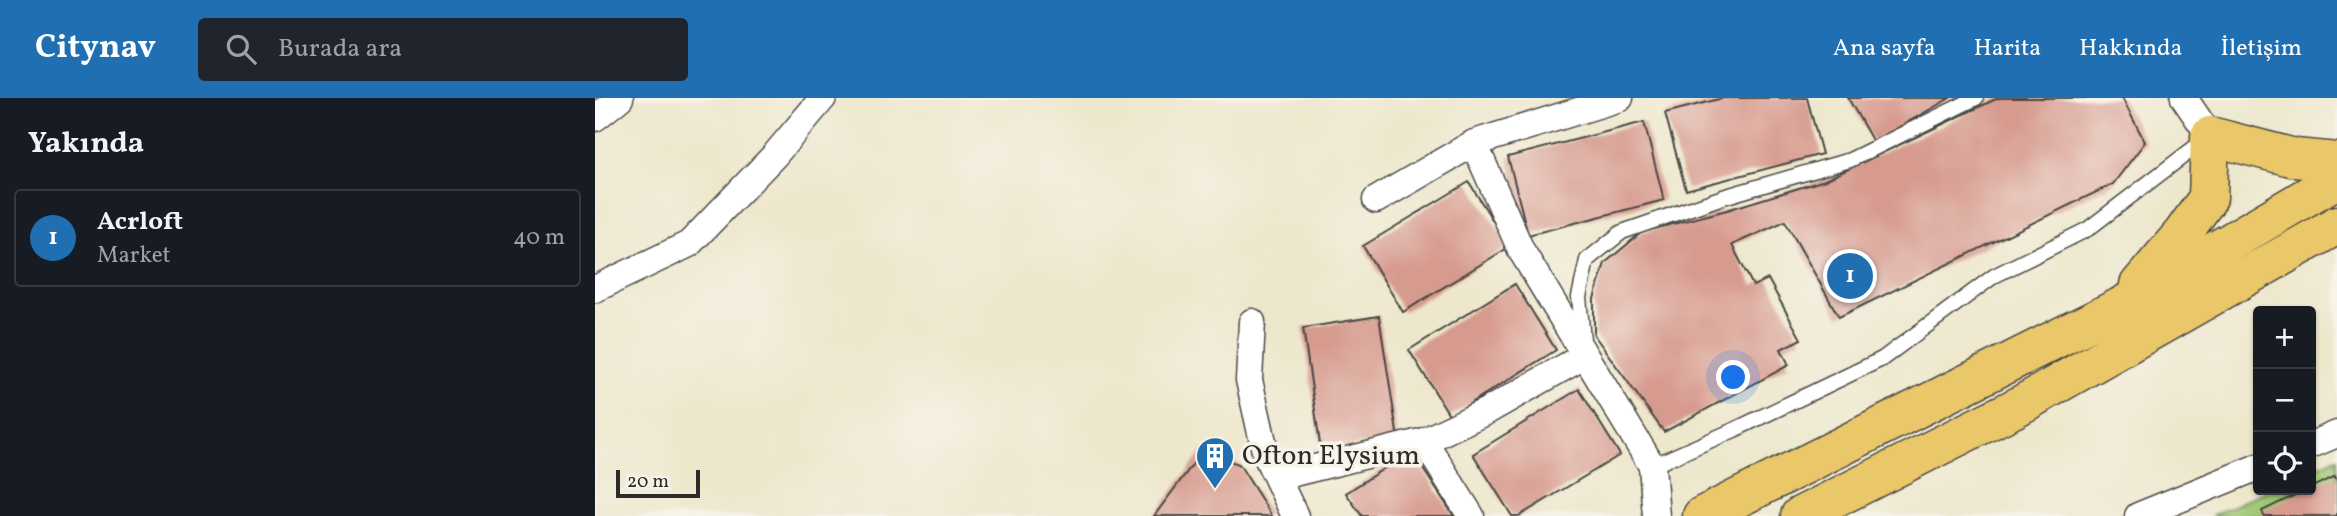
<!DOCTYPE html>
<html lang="tr">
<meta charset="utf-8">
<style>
:root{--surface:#171b24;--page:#20242c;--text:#f1f3f6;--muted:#9ea1a6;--line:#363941;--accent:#1f6fb2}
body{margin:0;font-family:Vollkorn,serif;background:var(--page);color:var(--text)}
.controls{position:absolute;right:21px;bottom:21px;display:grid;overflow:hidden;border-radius:7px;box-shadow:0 2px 5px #0004}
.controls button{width:63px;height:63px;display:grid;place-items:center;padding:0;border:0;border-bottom:2px solid var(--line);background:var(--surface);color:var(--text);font:35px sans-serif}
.scale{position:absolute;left:21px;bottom:18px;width:84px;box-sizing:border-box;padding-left:7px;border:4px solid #2b2b2b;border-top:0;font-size:19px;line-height:24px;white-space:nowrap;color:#2b2b2b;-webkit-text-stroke:5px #f7f3e8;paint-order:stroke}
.you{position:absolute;left:1139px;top:280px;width:24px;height:24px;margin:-18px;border:5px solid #fff;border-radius:50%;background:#1a73e8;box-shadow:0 0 0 10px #1a73e833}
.badge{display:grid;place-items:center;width:46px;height:46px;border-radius:50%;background:var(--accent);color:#fff;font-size:23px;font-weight:700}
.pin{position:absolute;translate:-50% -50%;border:4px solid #fff;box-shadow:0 2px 7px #0006}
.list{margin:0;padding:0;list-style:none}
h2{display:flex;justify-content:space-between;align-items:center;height:91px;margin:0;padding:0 28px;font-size:30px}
h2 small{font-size:23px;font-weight:400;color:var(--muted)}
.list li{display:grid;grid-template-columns:46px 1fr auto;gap:21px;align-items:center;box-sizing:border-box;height:98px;margin:0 14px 14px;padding:0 14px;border:2px solid var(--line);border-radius:7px}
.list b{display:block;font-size:26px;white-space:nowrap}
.list p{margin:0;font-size:23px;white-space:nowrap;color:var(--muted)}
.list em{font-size:23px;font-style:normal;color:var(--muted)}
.icon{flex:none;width:38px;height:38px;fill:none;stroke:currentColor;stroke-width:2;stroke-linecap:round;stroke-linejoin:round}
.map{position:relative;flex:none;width:1742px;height:418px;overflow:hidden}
header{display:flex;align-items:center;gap:42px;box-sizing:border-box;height:98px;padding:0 35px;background:var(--accent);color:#fff}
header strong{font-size:33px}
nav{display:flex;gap:38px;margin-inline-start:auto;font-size:24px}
.search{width:490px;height:63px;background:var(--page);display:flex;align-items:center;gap:18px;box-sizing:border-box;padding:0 24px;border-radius:7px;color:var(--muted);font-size:26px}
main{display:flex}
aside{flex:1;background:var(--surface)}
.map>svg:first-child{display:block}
</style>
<header>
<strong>Citynav</strong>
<div class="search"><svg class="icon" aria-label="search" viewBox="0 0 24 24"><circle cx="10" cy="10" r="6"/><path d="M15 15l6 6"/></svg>Burada ara</div>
<nav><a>Ana sayfa</a><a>Harita</a><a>Hakkında</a><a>İletişim</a></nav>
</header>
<main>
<aside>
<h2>Yakında<small></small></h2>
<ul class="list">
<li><span class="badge">1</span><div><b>Acrloft</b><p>Market</p></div><em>40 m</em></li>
</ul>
</aside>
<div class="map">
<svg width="1742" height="418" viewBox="0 0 1742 418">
<rect width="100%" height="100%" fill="#f7f3e8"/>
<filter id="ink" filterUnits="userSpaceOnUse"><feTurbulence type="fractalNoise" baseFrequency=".0143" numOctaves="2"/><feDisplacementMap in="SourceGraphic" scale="14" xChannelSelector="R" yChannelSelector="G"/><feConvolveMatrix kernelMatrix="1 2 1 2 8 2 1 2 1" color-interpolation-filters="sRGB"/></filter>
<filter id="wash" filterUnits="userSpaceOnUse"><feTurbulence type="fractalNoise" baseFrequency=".00686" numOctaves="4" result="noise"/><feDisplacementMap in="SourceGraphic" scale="28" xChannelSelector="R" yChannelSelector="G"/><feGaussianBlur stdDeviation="1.57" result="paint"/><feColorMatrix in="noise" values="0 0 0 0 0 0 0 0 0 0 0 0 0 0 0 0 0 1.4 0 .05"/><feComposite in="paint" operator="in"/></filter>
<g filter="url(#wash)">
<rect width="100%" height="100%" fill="#ede7cc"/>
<!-- green -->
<path fill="#a1c975" stroke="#667a50" stroke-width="2" d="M1742,360v58h-126l58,-26h42v-20z"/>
<g id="blocks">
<!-- building -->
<path fill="#d79a8e" d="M1128,0h84l15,56 -136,36 -21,-77z
M1253,0h102l-77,44z
M1403,0h124l23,44 -32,42 -274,133 -54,-96 -53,24 21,41 15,-7 33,60 -20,10 8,16 -125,67 -70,-97v-36l11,-36 37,-31 85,-22 98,-30z
M1049,24l20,78 -136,35 -20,-78z
M874,84l40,65 -106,65 -40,-66z
M920,186l41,66 -106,66 -41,-66z
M784,218l19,123 -77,12 -18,-123z
M984,291l41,66 -101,61h-7l-39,-62z
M816,353l43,65h-92l-16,-23z
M607,354l37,12 33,52h-118z
M1740,378l2,5v35h-73l-2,-5z"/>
</g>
</g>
<g filter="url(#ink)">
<use href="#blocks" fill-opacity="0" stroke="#484743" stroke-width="2"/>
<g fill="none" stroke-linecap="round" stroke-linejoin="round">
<defs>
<path id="lane" d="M988,242l-4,-43 8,-37 35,-28 101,-35 127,-37 126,-62
M1057,368l82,-36 148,-71 112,-83 94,-47 115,-88"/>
<path id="street" d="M1589,0l26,38
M0,20l25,-20
M879,45l47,107 131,216 4,50
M781,102l98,-57 146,-45
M0,191l94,-45 85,-88 49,-58
M657,224l-3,58 17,75 29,61
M829,343l47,75
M1716,347l26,-11
M683,379l146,-36 65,-31 95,-54
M1543,418l120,-49"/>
<path id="highway" d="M1544,187l44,-52 25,-35 2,-62 85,22 42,4
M1107,418l418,-209 217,-128
M1205,418l217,-109 320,-182"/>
</defs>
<!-- lane casing -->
<use href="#lane" stroke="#484743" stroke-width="17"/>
<!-- street casing -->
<use href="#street" stroke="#484743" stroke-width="29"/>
<!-- highway casing -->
<use href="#highway" stroke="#484743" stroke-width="41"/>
<!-- lane -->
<use href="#lane" stroke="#fff" stroke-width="14"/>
<!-- street -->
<use href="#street" stroke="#fff" stroke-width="26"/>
<!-- highway -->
<use href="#highway" stroke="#eac769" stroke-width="38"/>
</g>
</g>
<!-- icons -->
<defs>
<symbol id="building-pin" viewBox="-11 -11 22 30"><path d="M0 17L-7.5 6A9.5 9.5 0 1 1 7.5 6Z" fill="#1f6fb2" stroke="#f7f3e8"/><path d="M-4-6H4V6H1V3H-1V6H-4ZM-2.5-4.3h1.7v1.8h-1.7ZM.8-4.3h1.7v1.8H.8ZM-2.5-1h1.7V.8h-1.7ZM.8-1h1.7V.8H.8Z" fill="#fff"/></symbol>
</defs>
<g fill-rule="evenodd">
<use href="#building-pin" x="598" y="336" width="44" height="60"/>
</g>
<g text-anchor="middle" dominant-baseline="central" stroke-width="7" stroke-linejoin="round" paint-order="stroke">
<!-- poi labels -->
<g font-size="28" fill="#2b2b2b" stroke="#f7f3e8" text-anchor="start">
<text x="647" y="358">Ofton Elysium</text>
</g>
</g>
</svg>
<div class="controls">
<button>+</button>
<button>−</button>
<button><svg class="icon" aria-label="locate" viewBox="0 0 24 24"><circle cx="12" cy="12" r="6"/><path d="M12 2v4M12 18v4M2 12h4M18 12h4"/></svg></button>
</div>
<div class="scale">20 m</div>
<div class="you"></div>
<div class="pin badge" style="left:1255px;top:178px">1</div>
</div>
</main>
